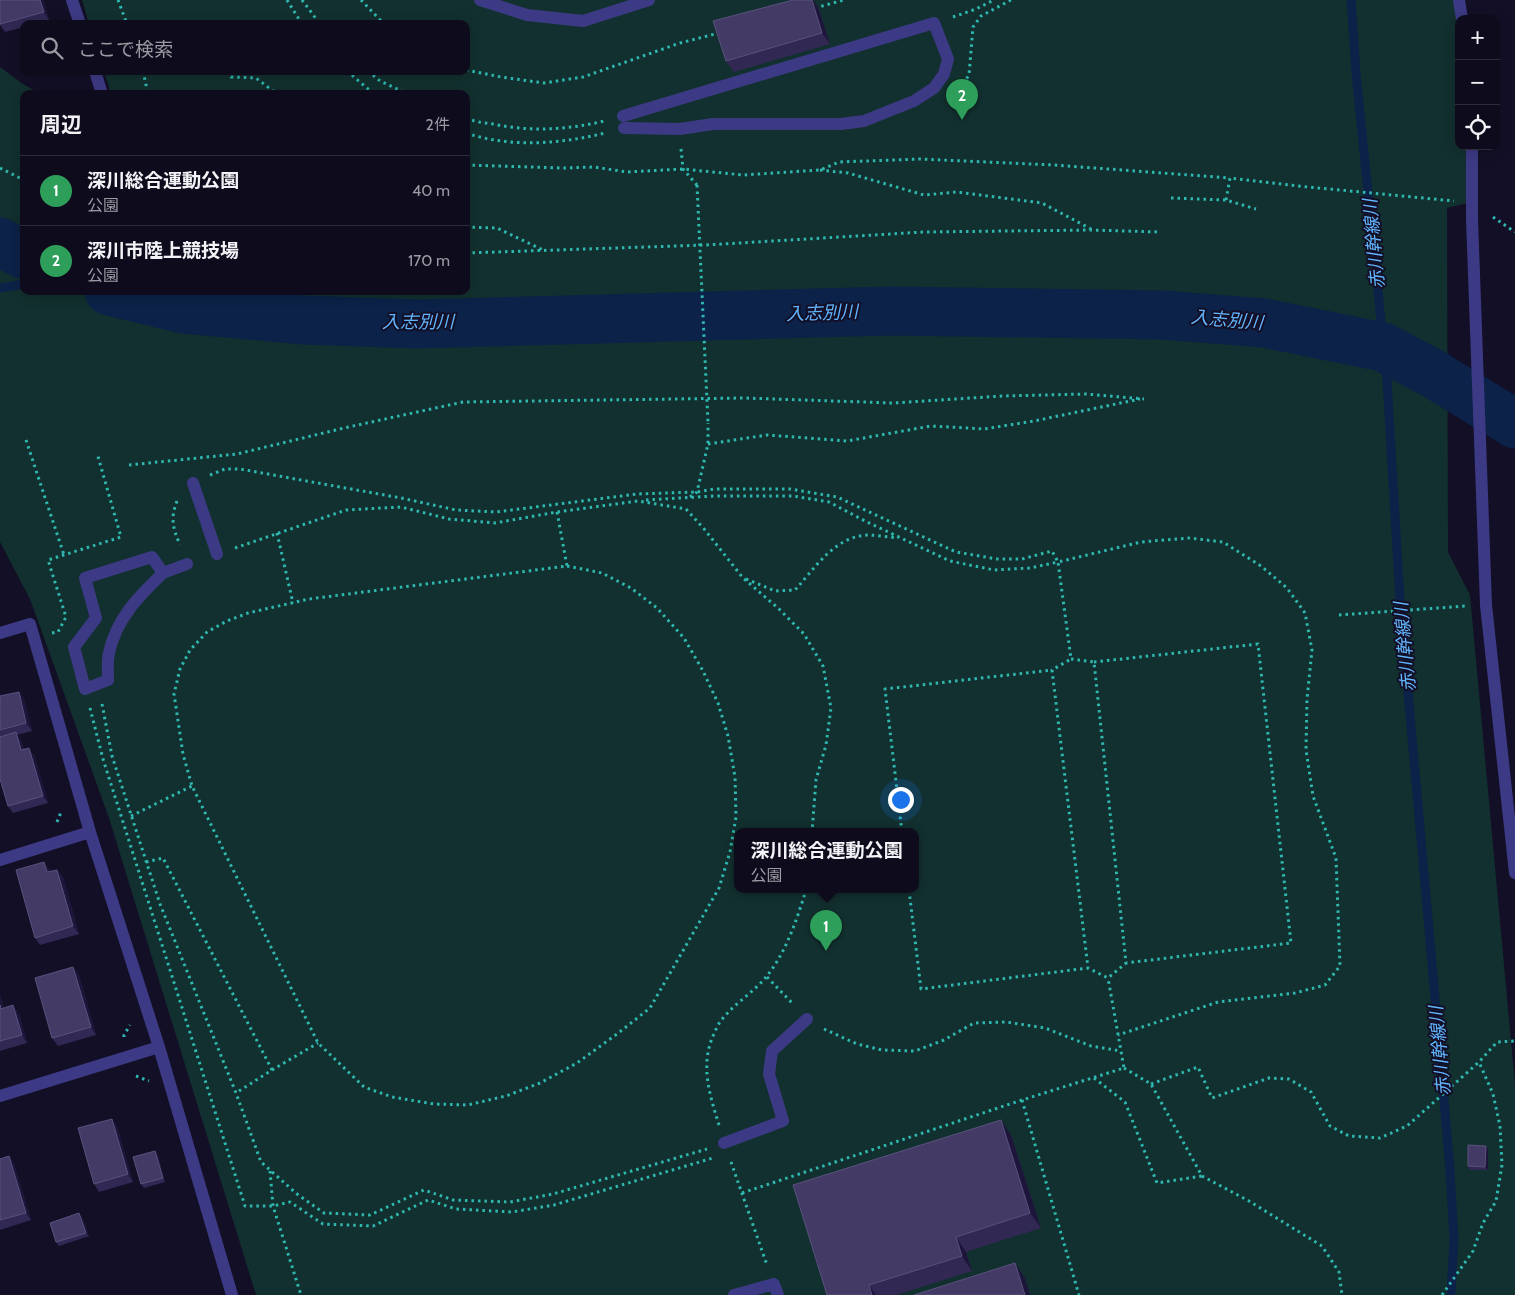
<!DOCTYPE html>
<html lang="ja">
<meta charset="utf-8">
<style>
:root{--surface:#0e0b1c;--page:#1c1929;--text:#f1f3f6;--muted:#9b9ba3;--line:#2e2b3b;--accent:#00e5ff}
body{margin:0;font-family:Cabin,"Noto Sans JP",sans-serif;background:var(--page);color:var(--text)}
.controls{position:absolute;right:15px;top:15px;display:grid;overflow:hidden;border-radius:10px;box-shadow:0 2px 12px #0003}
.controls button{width:45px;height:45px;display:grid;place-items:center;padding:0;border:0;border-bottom:1px solid var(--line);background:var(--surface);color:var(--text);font:25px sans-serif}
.you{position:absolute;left:900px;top:799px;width:18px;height:18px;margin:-12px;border:4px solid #fff;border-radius:50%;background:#1a73e8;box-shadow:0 0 0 8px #1a73e833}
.badge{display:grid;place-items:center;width:32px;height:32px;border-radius:50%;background:var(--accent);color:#fff;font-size:16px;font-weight:700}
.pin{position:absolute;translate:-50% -41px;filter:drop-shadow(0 1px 2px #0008)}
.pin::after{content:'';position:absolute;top:26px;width:18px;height:15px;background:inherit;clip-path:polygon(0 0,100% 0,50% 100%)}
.popup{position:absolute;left:734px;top:828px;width:185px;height:65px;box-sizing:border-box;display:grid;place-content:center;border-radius:10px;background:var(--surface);filter:drop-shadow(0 1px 4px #0005);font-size:16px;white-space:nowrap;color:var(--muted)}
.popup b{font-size:19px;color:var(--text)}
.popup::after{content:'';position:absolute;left:50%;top:100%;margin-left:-10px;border:10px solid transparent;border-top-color:var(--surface)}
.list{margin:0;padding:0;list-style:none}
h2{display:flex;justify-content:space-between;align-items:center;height:65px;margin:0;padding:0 20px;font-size:21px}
h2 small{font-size:16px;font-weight:400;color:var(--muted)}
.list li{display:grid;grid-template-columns:32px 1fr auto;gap:15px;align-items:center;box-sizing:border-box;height:70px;padding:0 20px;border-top:1px solid var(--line)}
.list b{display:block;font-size:19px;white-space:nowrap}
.list p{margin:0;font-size:16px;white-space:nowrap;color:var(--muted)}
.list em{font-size:16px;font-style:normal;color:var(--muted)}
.icon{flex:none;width:28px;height:28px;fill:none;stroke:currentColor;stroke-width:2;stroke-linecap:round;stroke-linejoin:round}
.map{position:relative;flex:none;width:1515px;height:1295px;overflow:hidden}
.search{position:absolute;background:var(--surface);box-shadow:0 2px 12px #0003;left:20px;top:20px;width:450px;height:55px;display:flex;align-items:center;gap:12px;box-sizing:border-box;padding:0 18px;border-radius:10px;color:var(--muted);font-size:19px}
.panel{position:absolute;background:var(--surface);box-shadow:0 2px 12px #0003;left:20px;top:90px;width:450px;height:205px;border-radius:10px}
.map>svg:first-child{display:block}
</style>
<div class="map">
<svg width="1515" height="1295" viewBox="0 0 1515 1295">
<rect width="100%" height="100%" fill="#130f26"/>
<!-- green -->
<path fill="#12302f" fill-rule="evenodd" d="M82,0h1377v146h13v56l-25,6 1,344 22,43 45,489v211h-1259l-147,-477 -79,-219 -30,-57v-475l23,17 18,10h-17v197h442v-197h-355l-7,-23h362v-47h-377zM737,832h178v58h-178z"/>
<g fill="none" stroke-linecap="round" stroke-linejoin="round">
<!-- stream -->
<path stroke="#0c2248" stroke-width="9" d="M1351,0l5,73 31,308 13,220 49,556 5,81 -3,57
M0,288l24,-4"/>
<!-- river -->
<path stroke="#0c2248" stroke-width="49" d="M0,242l24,13
M109,291l74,18 121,11 112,4 474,-13 273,4 101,8 119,24 49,26 83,51"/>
<!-- path -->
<path stroke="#2fb8b0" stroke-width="3" stroke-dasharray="2.5 4" stroke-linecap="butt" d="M118,0l9,24
M287,0l15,24
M302,0l18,24
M361,0l23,24
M815,8l29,-8
M953,17l23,-8 18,-9
M466,70l35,7 43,6 39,-6 97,-34 39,-10
M143,71l5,23
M228,71l3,6 25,1 21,16
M347,71l27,23
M368,71l12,10 28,13
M963,84l6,-9 4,-48 8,-11 30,-16
M466,118c9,4 18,5 27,6 37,8 74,6 111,-3
M466,133c45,15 94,11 139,0
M681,149l2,20 14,16
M466,165l96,3 32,-1 33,5 56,-3 60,6 77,-5 19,-8 80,-3 135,6 176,13
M0,168l24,12
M820,170l28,3 76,22 33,-3 85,11 49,26
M1171,198l55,2 30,9
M1226,200l4,-22 68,8 156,15
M1493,217l22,15
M466,227l31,1 46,22
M466,253l240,-8 218,-13 167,-2 68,2
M26,440l38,115
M708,444l59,-9 80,6 84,-15 53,3 50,-8 106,-22
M129,465l108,-11 107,-26 119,-26 281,-4 149,5 109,-7 84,-2 58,5
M210,475l15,-6h15l161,29 55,12 40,2 141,-18 60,-2 17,-3h76l47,8 119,55 41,7h25l30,-8 6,11 83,-20 48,-4 34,4 38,24 26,22 18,25 7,37 -5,49 -1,51 7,46 23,62 4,108 -15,19 -30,8 -77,9 -100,33
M690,497l7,-5 11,-48v-21
M646,500l68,-4h79l36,6 38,20 83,39 44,9 36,-2 28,-6 13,97
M177,501c-7,18 -4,27 3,44
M557,512l10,54
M277,533l16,70
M235,548l111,-38 55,-3 48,12 46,4 62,-11 81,-11 48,8 19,21 38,48 35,30 26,26 19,32 8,42 -5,37 -10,35 -4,52
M567,566l35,7 29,15 26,20 27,30 19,33 15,32 10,33 7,41 1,40 -6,35 -11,36 -69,120 -33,26 -40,29 -37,20 -34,13 -38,9 -34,-1 -42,-7 -28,-10 -46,-44 -126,-257 -9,-32 -9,-60 6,-25 10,-19 17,-18 20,-11 21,-8 61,-14z
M746,579l29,12 20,-1c20,-22 39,-53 72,-55 10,0 21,2 31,3
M1339,615l127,-9
M52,633l6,-1 8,-15 -18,-57 73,-23 -24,-84
M1071,659l23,3 32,301 -18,15 -20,-10 -36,-298z
M1094,662l164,-18 33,299 -165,20
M102,704l10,52 48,148 76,189 25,69 36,32 27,19 46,2 54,-25 29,10 57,2 43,-8 154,-45
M90,708l13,51 142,447h28l17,-4 33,22 50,2 55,-26 28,9 56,3 42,-7 159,-47
M131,816l61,-30
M57,822l5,-12
M902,832l-17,-143 167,-19
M146,862l17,-4 109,212 -36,23
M909,890l12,99 167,-21
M767,977l27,28
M824,1029l33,15 25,6 33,1 29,-11 30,-17 32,-1 39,6 46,18 30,5
M124,1037v-2l6,-10
M1124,1068l27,16 51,92 47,25 73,45 17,26 3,23
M272,1070l46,-27
M136,1076l13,5
M1094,1078l31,24 32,81 45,-7
M1151,1084l47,-17 14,31 57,-20 20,1 22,13 19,34 19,10 31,2 27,-12 72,-64 18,-20 18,-1
M1022,1100l57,195
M719,1125c-9,-29 -19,-59 -6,-89 2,-4 4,-10 7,-14 12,-17 33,-29 46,-45 20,-24 31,-58 40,-87
M731,1162l36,103
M270,1171l3,35 28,89
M742,1193l280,-93 102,-32 -16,-90
M1442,1295l31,-44 10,-28 13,-22 6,-36 -2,-39 -7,-32 -14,-32"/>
<!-- lane -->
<path stroke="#3d3a85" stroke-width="12" d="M480,0l47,15 56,6 66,-21"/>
<!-- street -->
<path stroke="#3d3a85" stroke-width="12" d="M72,0l8,24
M1459,0l3,19
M95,71l7,23
M623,116l311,-93 14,36 -4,15 -10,14 -20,13 -50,20 -23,3h-128l-33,5 -56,-1
M1472,146v73l14,386 29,268
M193,483l24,71
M163,573c-24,23 -47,46 -54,80 -2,8 -1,19 -1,27l-23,9 -11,-42 22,-29 -11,-40 67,-21 11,16 24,-9
M0,633l30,-9 60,208 69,215 73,248
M0,860l90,-28
M0,1096l159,-49
M724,1143l59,-22 -14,-47 3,-23 35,-32
M734,1295l40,-11 4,11"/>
<!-- path-bridge -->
<path stroke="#2fb8b0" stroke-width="3" stroke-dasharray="2.5 4" stroke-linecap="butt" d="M697,185l11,238"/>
</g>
<!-- wall -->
<path fill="#312854" d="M0,0h43l1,2 5,18 -15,4h-10v3l-19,5 -5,-7z
M818,7l12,37 -96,28 -8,-11z
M19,692l5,7 8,32 -15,4 4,5 3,9 10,6 14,48 -35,10 -5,-7 -8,-27v-83z
M49,869l1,3 7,-2 6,7 16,57 -39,11 -5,-7z
M73,967l6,8 17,60 -38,11 -6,-8z
M0,995l4,13 15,5 8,30 -27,8z
M117,1126l16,56 -34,10 -5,-8z
M1011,1135l30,93 -75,24 6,19 -76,24h-69z
M1488,1150v20h-18l-2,-4z
M155,1151l3,4 7,27 -21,6 -3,-4z
M9,1156l5,8 17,56 -31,10v-71z
M82,1217l7,19 -30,10 -3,-4z"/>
<!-- shaded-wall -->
<path fill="#1d163a" d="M40,0h3l1,2 5,18 -5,-8z
M812,0h1l5,7 12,37 -8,-11z
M19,692l5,7 8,32 -6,-8z
M16,732l5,8 5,18 -5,-8z
M29,748l5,7 14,48 -5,-7z
M44,862l5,7 3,11 -5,-8z
M57,870l6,7 16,57 -6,-8z
M73,967l6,8 17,60 -5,-8z
M0,995l1,2 5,19 -5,-7 -1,-4z
M13,1005l6,8 8,30 -5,-8z
M112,1119l5,7 16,56 -5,-8z
M1001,1120l10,15 30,93 -11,-15z
M1486,1146l2,4v20l-3,-3z
M155,1151l3,4 7,27 -2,-4z
M9,1156l5,8 17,56 -5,-7z
M79,1213l3,4 7,19 -3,-3z
M956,1237l10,15 6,19 -10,-15z
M1015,1263l10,15 5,17h-5z
M869,1285l7,10h-4z"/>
<!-- building -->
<path fill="#433a66" stroke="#5a527e" d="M0,0h40l4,12 -44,12z
M793,0h19l10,33 -96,28 -13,-40z
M182,20l2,4h-9z
M48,21l1,3h-10z
M19,692l7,31 -26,7v-34z
M16,732l5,18 8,-2 14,48 -35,10 -8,-27v-42z
M44,862l3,10 10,-2 16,56 -38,12 -19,-68z
M73,967l18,60 -39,11 -17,-60z
M0,1005l1,4 12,-4 9,30 -22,6z
M112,1119l16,55 -34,10 -16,-56z
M1001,1120l29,93 -74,24 6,19 -93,29 3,10h-45l-34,-110z
M1468,1145l18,1 -1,21 -17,-1z
M155,1151l8,27 -22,6 -8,-27z
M9,1156l17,57 -26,7v-61z
M79,1213l7,20 -30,9 -6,-19z
M1015,1263l10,32h-111z"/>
<g text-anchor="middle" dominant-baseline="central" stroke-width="4" stroke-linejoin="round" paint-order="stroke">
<!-- water labels -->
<g font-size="18" font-style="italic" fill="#62b6ff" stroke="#130f26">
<text transform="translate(1374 244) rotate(-95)">赤川幹線川</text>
<text transform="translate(822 313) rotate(-2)">入志別川</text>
<text transform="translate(1227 320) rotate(5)">入志別川</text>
<text x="418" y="322">入志別川</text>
<text transform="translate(1405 647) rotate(-95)">赤川幹線川</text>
<text transform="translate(1440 1051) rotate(-95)">赤川幹線川</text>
</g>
</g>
</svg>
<div class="controls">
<button>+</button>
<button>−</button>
<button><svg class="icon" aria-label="locate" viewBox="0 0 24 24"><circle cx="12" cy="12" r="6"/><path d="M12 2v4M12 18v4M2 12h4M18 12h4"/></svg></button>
</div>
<div class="you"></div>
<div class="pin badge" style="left:826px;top:951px;background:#2e9e5b">1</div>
<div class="popup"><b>深川総合運動公園</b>公園</div>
<div class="pin badge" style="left:962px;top:120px;background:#2e9e5b">2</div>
<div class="search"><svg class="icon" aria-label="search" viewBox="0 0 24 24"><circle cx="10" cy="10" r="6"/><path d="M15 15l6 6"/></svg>ここで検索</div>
<section class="panel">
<h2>周辺<small>2件</small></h2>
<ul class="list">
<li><span class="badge" style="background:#2e9e5b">1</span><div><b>深川総合運動公園</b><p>公園</p></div><em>40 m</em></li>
<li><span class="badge" style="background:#2e9e5b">2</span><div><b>深川市陸上競技場</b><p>公園</p></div><em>170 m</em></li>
</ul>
</section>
</div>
